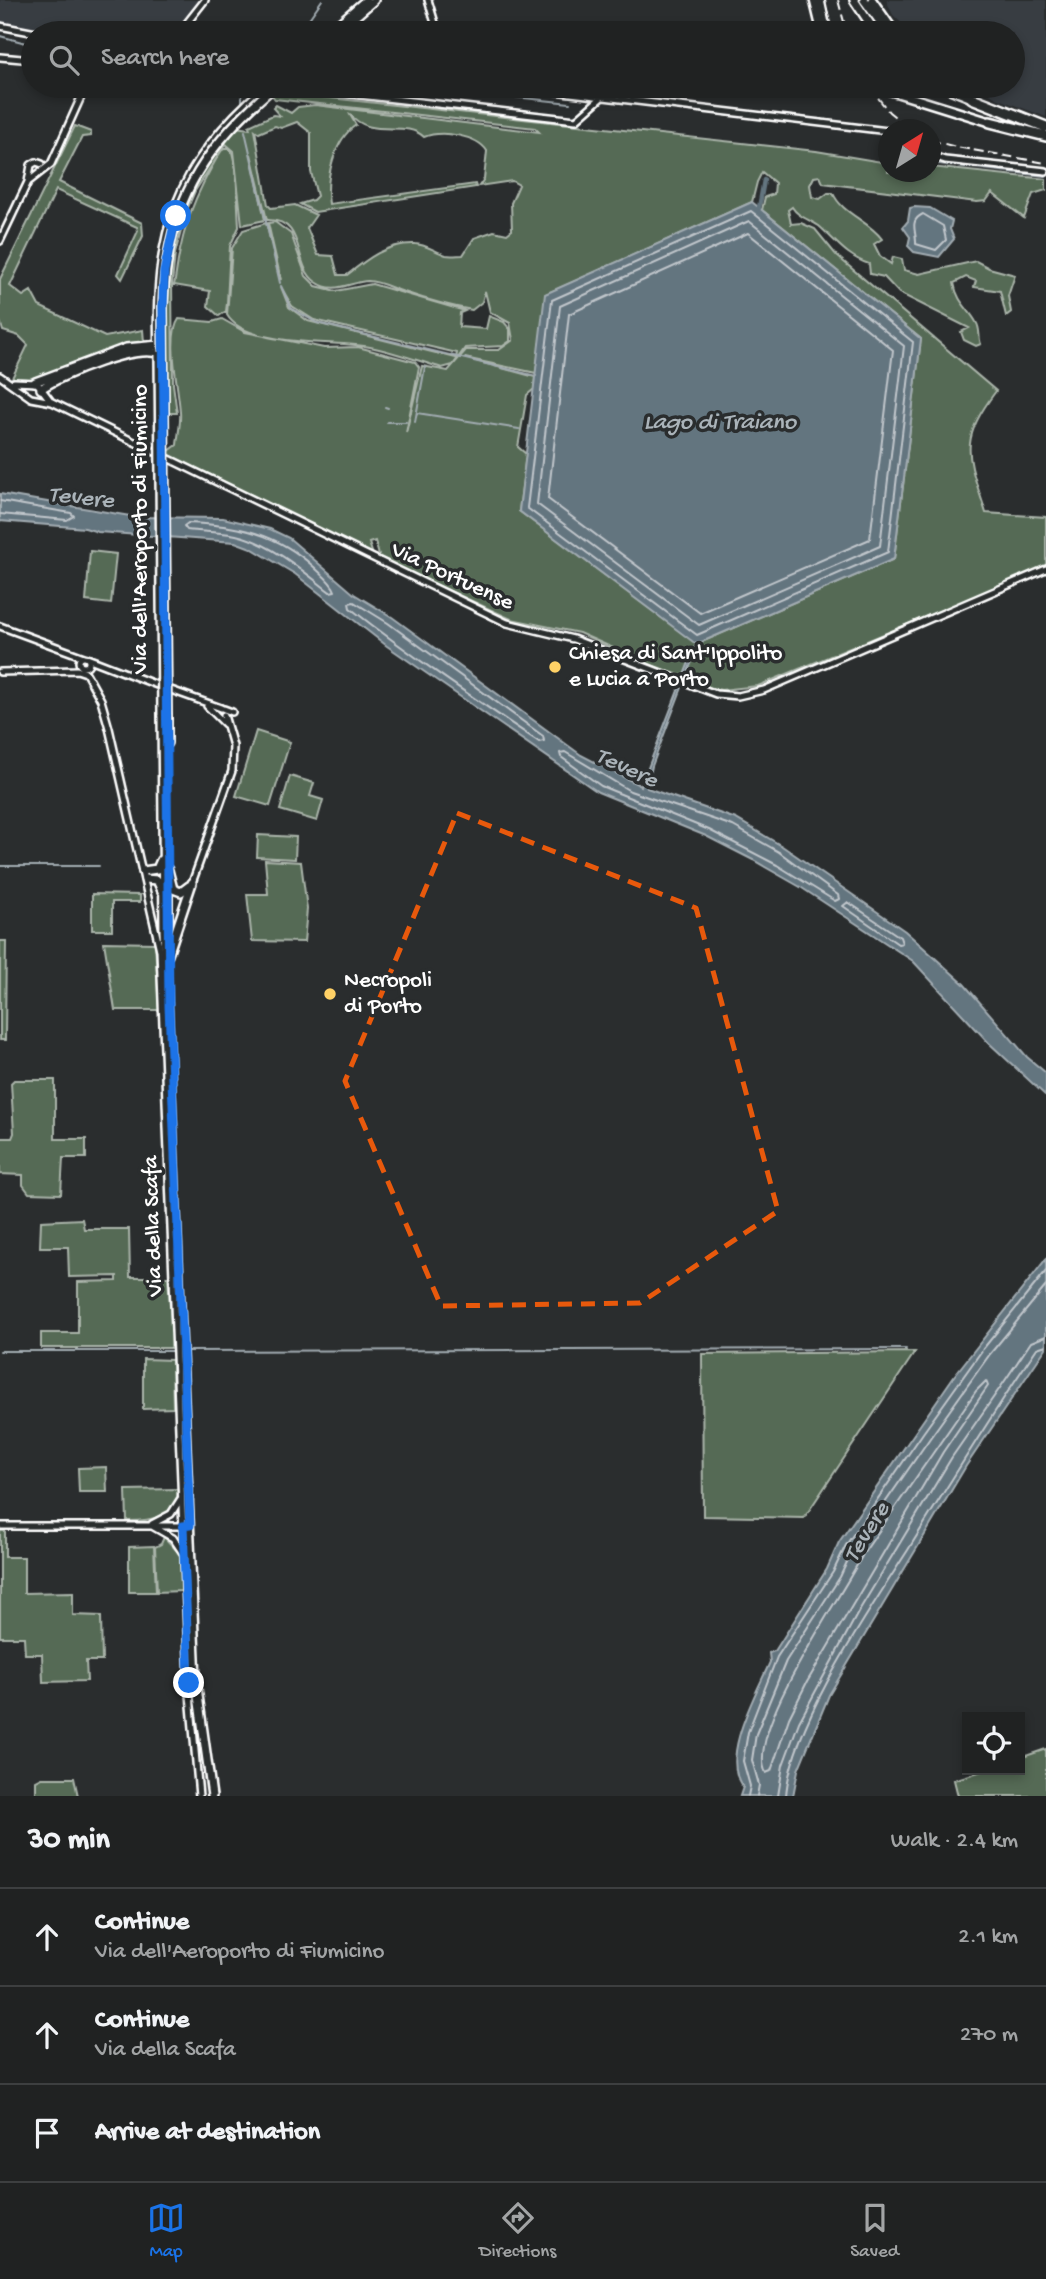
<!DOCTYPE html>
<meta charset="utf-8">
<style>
:root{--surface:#202222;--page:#282a2a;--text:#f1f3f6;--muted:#a2a4a5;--line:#3d3f40;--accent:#1a73e8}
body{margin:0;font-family:"Gochi Hand",sans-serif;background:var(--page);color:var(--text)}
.controls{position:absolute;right:21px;bottom:21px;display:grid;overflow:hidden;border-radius:0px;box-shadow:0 4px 10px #0003}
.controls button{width:63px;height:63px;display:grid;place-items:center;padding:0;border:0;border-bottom:2px solid var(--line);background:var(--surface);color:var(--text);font:35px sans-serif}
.compass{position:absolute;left:878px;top:119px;width:63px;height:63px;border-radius:50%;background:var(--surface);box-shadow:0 4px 10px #0003;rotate:37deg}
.stop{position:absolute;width:21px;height:21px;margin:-16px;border:5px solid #1a73e8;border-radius:50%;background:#fff}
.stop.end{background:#1a73e8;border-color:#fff;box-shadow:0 2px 7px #0008}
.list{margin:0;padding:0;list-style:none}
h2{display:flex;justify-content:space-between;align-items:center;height:91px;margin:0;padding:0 28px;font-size:30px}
h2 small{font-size:23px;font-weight:400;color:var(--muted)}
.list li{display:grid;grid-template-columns:46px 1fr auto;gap:21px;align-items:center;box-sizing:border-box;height:98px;padding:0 28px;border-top:2px solid var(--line)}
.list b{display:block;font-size:26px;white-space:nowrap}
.list p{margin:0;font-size:23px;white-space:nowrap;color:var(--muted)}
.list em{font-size:23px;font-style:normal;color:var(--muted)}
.icon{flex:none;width:38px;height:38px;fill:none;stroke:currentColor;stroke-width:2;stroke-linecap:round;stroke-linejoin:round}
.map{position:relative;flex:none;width:1046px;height:1796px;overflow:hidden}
.search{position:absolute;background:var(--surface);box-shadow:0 4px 10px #0003;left:21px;right:21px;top:21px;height:77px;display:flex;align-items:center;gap:18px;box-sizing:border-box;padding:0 24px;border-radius:38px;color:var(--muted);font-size:26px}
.sheet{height:385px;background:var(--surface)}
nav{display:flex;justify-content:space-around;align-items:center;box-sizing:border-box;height:98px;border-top:2px solid var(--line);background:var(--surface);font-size:19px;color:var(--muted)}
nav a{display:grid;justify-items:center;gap:4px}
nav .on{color:var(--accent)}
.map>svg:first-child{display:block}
</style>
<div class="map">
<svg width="1046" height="1796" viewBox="0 0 1046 1796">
<rect width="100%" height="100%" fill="#2a2d2e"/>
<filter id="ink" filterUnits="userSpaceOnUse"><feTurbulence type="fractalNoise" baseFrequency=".0143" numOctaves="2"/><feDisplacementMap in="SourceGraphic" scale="14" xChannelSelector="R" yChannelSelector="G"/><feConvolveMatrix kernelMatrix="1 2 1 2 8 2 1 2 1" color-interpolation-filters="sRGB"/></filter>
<g filter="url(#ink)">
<!-- built -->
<path fill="#383d43" d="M0,0h199l-20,29 -7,4 -123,-1 -49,-10z
M886,0h160v117l-50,-19 -18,-12h35v-53h-101l-19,-18z"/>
<!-- green -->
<path fill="#556a54" stroke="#aab4aa" stroke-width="2" fill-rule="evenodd" d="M277,89l35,7 504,55 72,12v9h42l1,-5 115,12v11l-13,4 -9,24 -32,-25 -6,8 -9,1 -154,-19 -3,-7 -6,1 -4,8 2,12 8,2 8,-6h5c8,20 36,28 49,46l-8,5 6,12 11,8 2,-7 9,2 2,11 15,4 57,-13 13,7 26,7 -7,21 3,16 -5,4 -6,-25 -26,-4 2,-6 -10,-4 -12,6c3,19 14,25 22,39 5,7 2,15 5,22l-5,2 -12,-6 -3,-8 8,-4 -70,-35 -15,-16 -14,-3 -1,-10c-22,-7 -34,-24 -50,-38 -10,-7 -21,-9 -27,-19l-4,3 3,14 10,-1 14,6 22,27 159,135c-39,52 -28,65 -10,122l60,4v50l-288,119 -37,4 -24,-5 -118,-52 -68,-14 -131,-60 -5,-18 -6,2 4,12 -204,-100v-4l8,-6c1,-11 4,-22 3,-33 -1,-22 -14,-75 -1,-93l33,3 10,-3 23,13 79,16 34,-1 57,15 4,5 -13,66 16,-67 26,5 18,-21h33l14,-10 -3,-17 -20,-11 -5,-21 -3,11 -10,8c-23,-4 -45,-10 -68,-18 -11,-3 -24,-11 -36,-11 -19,1 -33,14 -52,1 -24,-16 -9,-63 -49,-62l-16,-66 14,66 -23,5 -8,-74 -8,-7 -31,47 -9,21 -11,42 -3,29 1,101 4,29h-8c0,-82 -11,-170 33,-243 10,-15 22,-29 33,-43l15,2 -1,-3 24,-11 7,1 -7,-8 3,-3 15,8 7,-6 17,-2 224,27 -4,-4 -260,-29 -4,-5zM349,113c22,28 55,5 75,24 17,-7 53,-2 63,14l-3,28 -5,7 33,-5 7,4 -8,18 1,27 -5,4 -13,-3 -20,7 -11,17c-5,0 -12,1 -17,0 -10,-3 -21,-11 -31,-11 -28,-1 -48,15 -68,31h-9l-5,-19 -15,-1 -11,-27 9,-13 -21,-10 -24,3 -3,-3 -13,-75 4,3 16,-7 6,2 16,-6 14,11v39l6,24 -4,4 -13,4 15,8 161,-25 -1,-3 -146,20c-4,-26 5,-64 27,-79zM762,172l13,11 -1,11 -9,3 -3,13 159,129 -27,220 -197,85 -178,-133 7,-57 -8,-7 9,-52 7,-6 1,-12 -70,-19 71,15 10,-79 206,-92 5,-20z
M75,126l16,6v4l-9,1 -23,45 83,41 1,13 -21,43 -4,-5 20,-43 -1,-4 -81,-37 -46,96 13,10 8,-5 8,15 66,31 38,-7 1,12c-39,7 -95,45 -132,36l16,-33 -9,-9 -16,-5 -3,-10v-42z
M228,147l4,5 4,17 3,58 -9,19 -3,57 -1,8 -7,5 -11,-10 2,-15 -36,-6 1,-5c7,-53 19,-84 46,-129z
M275,222l16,12 15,42 10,10 20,5 36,-7 93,27 -5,2 -1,14 27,2 3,-13 15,6 6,7v12l-7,5 -38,2 -12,17 -11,3c-23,-7 -47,-16 -72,-21 -33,-7 -124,1 -143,-32l5,-67 11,-18 23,-7 15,57 -13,-57zM281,287l11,19 22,14 143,33 -1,5 -148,-37 -19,-14z
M90,551l26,3 -5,50 -25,-3z
M256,731l34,11 -20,64 -34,-10z
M290,776l24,7 -4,13 13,4 -6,21 -37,-11z
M258,835l38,2 -1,22 -38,-2z
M265,860l36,2 6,47 -3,33 -52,-1 -5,-47h21z
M92,894l48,1v7h-28v28h-20z
M0,941h6l-1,99h-5z
M104,942l51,1 4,67h-44z
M14,1080h41v59h31v19h-23l-2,36 -32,-1 -6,-8v-10l-23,-1v-36h12l2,-5 -3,-50z
M82,1219l2,10h45l1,48h38l5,71h-132v-15h37v-51l39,-1v-5l-48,1 -1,-30h-28l1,-26z
M915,1352l-111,166 -101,-2 -1,-162z
M143,1359l29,1 1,48 -30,1z
M106,1467l1,25h-28l-1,-24z
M178,1489c0,29 -28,32 -51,32l-1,-31z
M0,1531h5v26h19v36l49,-1v23l28,1 1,45h-16l1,20 -44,1 -1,-28h-17l-1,-17h-24z
M164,1537l16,17 1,37 -24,1 -2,-45 6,-3z
M154,1546l2,46h-27v-45z
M1046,1749v47h-88l-4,-16 31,-10h35v-12z
M42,1778h32l4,18h-42v-15z"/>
<!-- water -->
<path fill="#64747f" stroke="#a2acb2" stroke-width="2" d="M752,202l169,137 -27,220 -195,84 -47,123 -5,22 89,31 46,27 123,85 59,53 63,73 19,16v23l-57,-53 -76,-82 -111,-73 -49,-28 -47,-24 -108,-44 -211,-146 -92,-72 -44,-26 -16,-6 -137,-10 -13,-4 -85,-7v-27l136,23 87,1 47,11 19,9 65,56 38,23 189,138 60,31 55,-142 -177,-133 26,-217z
M914,207l16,1 22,13 -2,8 4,10 -15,18 -25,-5 -6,-6 2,-9 -7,-10 5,-6 2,-13z
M1046,1259v89l-80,118 -137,229 -31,75 -5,26h-53l3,-9c-24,-29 14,-95 27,-125l-1,-9 6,-2 52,-82 12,-27 115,-166z"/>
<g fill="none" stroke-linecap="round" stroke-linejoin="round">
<!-- shore -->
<path stroke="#c1c7cc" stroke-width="2" d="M751,211l162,131 -25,210 -191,83 -170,-127 25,-208z
M923,214l20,12 3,14 -10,10 -20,-6c1,-12 -8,-23 7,-30z
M749,221l155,125 -24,200 -181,79 -162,-121 23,-198z
M748,233l145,117 -23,189 -170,74 -152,-114 21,-185z
M0,501l71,12 3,3 -7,4 -67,-6
M188,523c49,2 89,10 126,44 7,7 18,15 21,24l-5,1c-27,-21 -59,-49 -94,-57 -16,-3 -33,-3 -49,-5l-3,-4z
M354,602l34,21 155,113 1,5 -5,1c-64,-43 -128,-86 -189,-134l-1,-5z
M565,752l65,39 103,35 46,26 59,43 1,4 -4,2 -58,-36 -68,-35 -108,-44 -40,-29 -1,-4z
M848,902l52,35 2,6 -4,1 -55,-38z
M986,1381l2,5 -45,66 -136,230 -18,36 -18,53 -5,2c-22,-40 77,-178 97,-219l113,-163z
M748,1796l2,-10 -7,-25 5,-29 29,-75 56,-85 13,-27 77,-112 60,-84 63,-78
M757,1796l2,-11 -7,-25 4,-26 30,-73 54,-84 13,-28 77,-111 60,-84 56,-68
M778,1796l5,-31 16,-43 61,-113 92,-152 50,-72 29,-43 15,-6
M786,1796c5,-71 83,-185 122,-246 42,-68 84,-136 129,-202l9,-3"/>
<!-- stream -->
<path stroke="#a2acb2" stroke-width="2" d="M299,33l23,-33
M0,36l33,9
M414,86l156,17
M242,104v-13
M245,131l35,152
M930,163l116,13
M281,286l10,22 26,15 219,53
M385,407l3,1
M417,413l102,16
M387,422h19
M415,422l10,-55
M0,866h99
M0,1351h171
M186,1351l720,-2"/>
<!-- canal -->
<path stroke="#64747f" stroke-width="4.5" d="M759,208l5,-28"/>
<defs>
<path id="minor" d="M428,0l10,33
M0,26l36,7
M179,33l26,-33
M0,57l33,3
M281,86l295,34 26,-23
M512,86l376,45
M930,155l15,5 101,11
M28,182l23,-18 35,-78
M0,241l28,-59 3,-17 5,-3 6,2
M0,376l31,22 21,4 455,221 66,16 143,55 22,2 26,-6 282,-121
M14,382l23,1 13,17
M0,626l84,31
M79 662a5 5 0 1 1 10 0a5 5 0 1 1-10 0Z
M87,658l70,27
M0,672l77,-2 9,3
M86,673l15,27 8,28 51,222 29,733 10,113
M171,690l50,18
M207,706l18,18
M224,709l8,3
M192,883l40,-112 1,-25 -9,-31
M152,1524l19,-10 9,-14
M0,1526h186
M152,1526l21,12 10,15"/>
<path id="major" d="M814,0l8,33
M820,0l7,33
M854,0l22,33
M864,0l24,33
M872,0l23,33
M328,33l38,-33
M336,33l38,-33
M875,86l115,36
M942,86l30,12
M159,355c-5,-121 15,-189 108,-269
M35,382l91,-34 33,-3
M41,389c16,-13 103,-48 118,-34
M162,715l2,216 32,750 16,115
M167,743v-28
M168,870l5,19 8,3 8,-6
M143,871l14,-2 4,-9
M168,877v48
M145,879l12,1 5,11
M168,955l24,-72"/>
<path id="highway" d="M972,98l74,29
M990,122l56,14"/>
</defs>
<!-- minor casing -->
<use href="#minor" stroke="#fff" stroke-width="10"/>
<!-- major casing -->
<use href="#major" stroke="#fff" stroke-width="12"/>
<!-- highway casing -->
<use href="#highway" stroke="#fff" stroke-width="14"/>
<!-- minor -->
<use href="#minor" stroke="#2a2d2e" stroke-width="5"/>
<!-- major -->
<use href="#major" stroke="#2a2d2e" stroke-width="7"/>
<!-- highway -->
<use href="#highway" stroke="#2a2d2e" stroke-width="9"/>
<!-- rail -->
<path stroke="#fff" stroke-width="2" stroke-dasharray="10 5" stroke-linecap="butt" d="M838,0l9,33
M869,86l20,26 22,18
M930,140l26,7 90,16"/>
<defs>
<path id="major-bridge" d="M159,355l3,360
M167,715l-4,-408c3,-101 37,-157 112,-221"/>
</defs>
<!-- major-bridge casing -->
<use href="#major-bridge" stroke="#fff" stroke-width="12" stroke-linecap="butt"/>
<!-- major-bridge -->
<use href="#major-bridge" stroke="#2a2d2e" stroke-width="7"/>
</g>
</g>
<g fill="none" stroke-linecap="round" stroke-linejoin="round" filter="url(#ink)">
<!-- route -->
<path stroke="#1a73e8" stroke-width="9" d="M176,216l-12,56 -1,35 6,699 21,519 -7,1 6,157"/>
</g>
<!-- marked area -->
<path fill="none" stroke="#e8590c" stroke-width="5" stroke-dasharray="14 9" stroke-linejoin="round" d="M457,813l239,95 82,303 -138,92 -199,3 -96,-225z"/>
<!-- markers -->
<g fill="#ffd166" stroke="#2a2d2e" stroke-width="2.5">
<circle cx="555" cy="667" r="7"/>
<circle cx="330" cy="994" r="7"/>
</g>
<g text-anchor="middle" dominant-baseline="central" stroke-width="7" stroke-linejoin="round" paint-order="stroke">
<!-- street labels -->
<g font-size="23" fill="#fff" stroke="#2a2d2e">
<text transform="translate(141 529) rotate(-90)">Via dell'Aeroporto di Fiumicino</text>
<text transform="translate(452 577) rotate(25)">Via Portuense</text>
<text transform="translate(154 1226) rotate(-92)">Via della Scafa</text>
</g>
<!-- poi labels -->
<g font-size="23" fill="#fff" stroke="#2a2d2e" text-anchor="start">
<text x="569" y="654">Chiesa di Sant'Ippolito<tspan x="569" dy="26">e Lucia a Porto</tspan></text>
<text x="344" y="981">Necropoli<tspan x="344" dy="26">di Porto</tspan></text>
</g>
<!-- water labels -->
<g font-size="24" font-style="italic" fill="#aab3b9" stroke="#2a2d2e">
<text x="720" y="423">Lago di Traiano</text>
<text transform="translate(81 499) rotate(6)">Tevere</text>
<text transform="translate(626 769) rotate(25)">Tevere</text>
<text transform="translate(868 1533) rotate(-58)">Tevere</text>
</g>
</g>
</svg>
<div class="controls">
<button><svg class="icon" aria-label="locate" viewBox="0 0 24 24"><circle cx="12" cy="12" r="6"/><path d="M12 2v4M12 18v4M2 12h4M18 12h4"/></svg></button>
</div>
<svg class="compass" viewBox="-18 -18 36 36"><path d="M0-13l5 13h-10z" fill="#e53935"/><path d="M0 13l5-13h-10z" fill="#a2a4a5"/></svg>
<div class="stop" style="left:176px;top:216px"></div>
<div class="stop end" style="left:189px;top:1683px"></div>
<div class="search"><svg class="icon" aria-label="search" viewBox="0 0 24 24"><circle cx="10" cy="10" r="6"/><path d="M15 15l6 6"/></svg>Search here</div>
</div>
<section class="sheet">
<h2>30 min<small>Walk · 2.4 km</small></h2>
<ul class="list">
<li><svg class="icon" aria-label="ahead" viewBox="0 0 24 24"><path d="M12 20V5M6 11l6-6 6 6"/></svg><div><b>Continue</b><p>Via dell'Aeroporto di Fiumicino</p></div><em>2.1 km</em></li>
<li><svg class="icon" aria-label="ahead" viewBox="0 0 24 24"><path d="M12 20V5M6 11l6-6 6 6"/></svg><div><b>Continue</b><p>Via della Scafa</p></div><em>270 m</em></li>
<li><svg class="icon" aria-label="arrive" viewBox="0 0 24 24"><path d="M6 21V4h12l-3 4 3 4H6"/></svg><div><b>Arrive at destination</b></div></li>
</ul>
</section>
<nav>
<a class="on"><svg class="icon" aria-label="map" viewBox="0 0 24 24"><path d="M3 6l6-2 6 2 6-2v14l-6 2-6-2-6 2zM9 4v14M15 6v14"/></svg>Map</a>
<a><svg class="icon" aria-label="directions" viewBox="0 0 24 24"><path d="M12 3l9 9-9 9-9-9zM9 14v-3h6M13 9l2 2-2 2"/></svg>Directions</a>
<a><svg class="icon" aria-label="saved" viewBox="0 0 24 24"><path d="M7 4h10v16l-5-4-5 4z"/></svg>Saved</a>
</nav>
